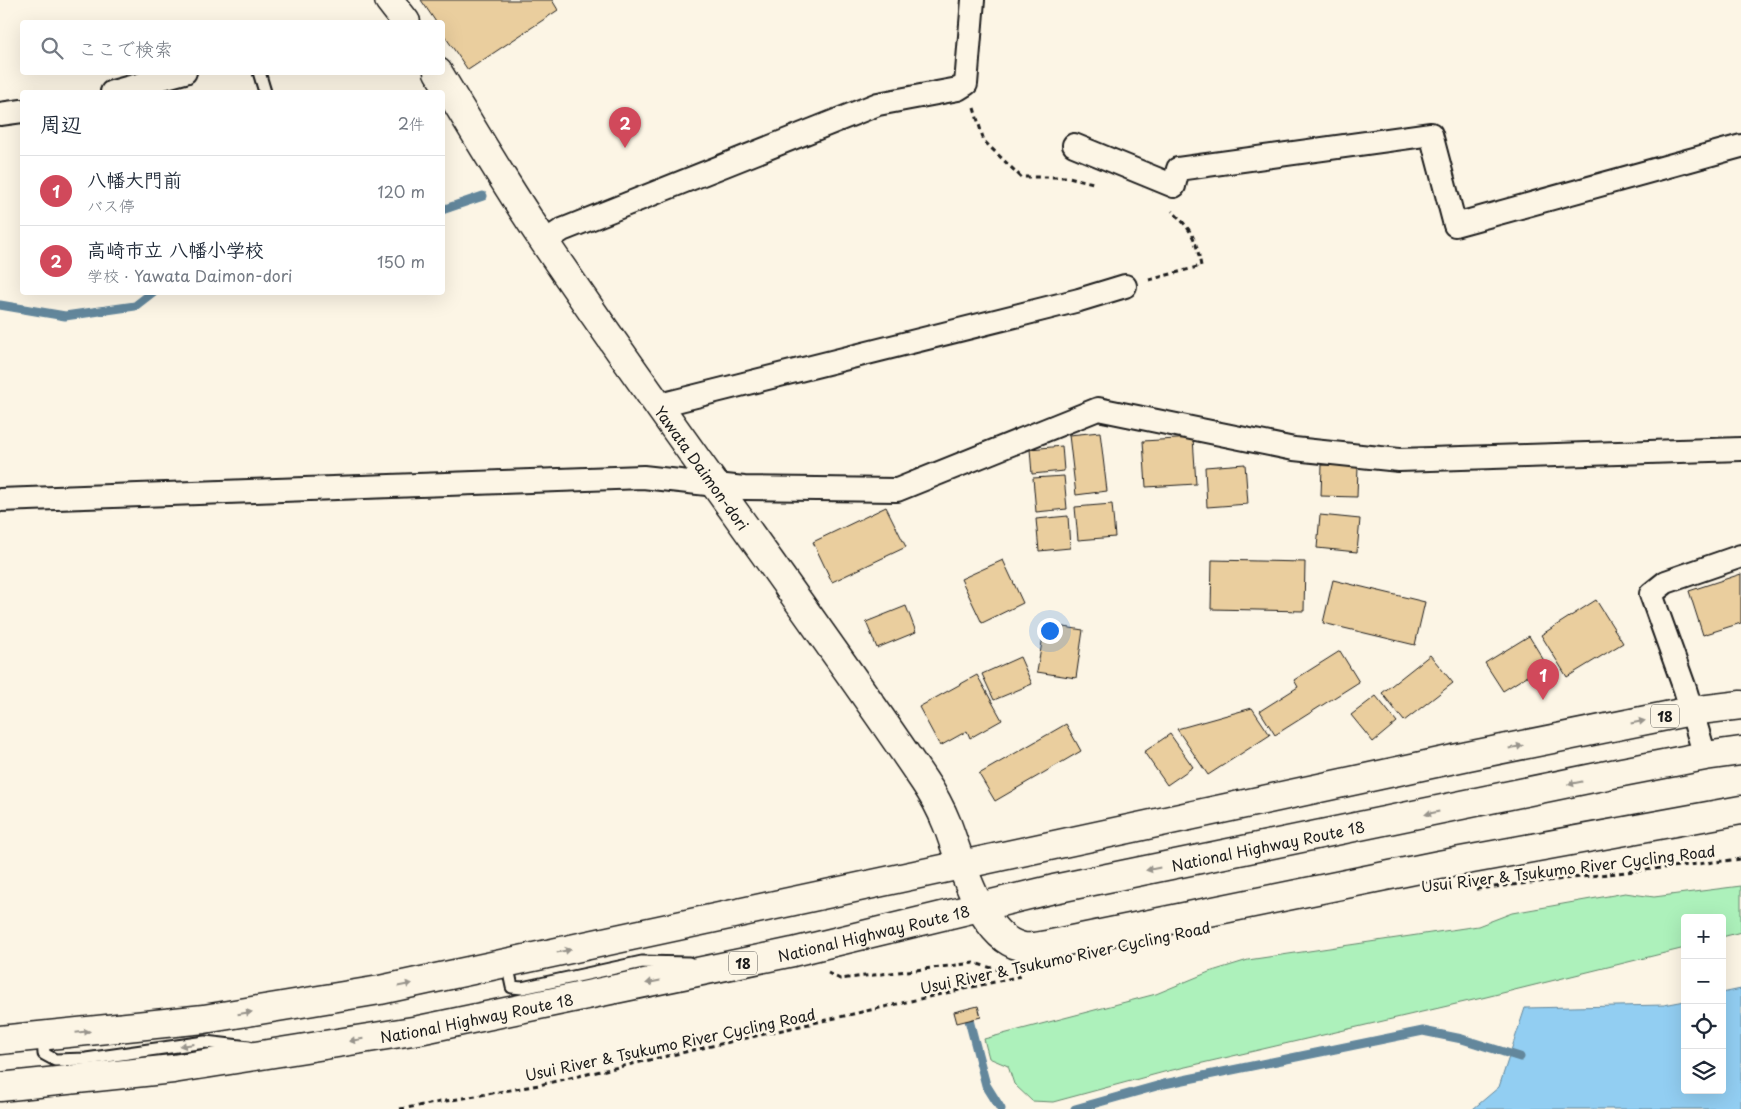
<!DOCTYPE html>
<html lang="ja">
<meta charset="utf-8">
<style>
:root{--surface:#fff;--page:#f2f2f3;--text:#1f2937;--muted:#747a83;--line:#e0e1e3;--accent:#d1495b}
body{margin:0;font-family:"Playpen Sans","Klee One",sans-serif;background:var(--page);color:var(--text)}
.controls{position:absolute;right:15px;bottom:15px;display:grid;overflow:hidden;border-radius:5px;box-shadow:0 5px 20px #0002}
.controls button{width:45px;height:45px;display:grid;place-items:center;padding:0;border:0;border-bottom:1px solid var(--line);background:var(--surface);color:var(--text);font:25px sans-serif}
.you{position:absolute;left:1049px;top:630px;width:18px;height:18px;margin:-12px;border:4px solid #fff;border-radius:50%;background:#1a73e8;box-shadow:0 0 0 8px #1a73e833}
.badge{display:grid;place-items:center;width:32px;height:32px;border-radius:50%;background:var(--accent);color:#fff;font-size:16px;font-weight:700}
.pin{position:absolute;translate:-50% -41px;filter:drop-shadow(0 1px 2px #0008)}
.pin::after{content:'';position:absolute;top:26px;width:18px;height:15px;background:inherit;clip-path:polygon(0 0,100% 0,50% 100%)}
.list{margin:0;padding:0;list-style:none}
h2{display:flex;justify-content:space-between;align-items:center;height:65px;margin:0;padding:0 20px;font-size:21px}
h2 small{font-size:16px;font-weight:400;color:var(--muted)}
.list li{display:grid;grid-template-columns:32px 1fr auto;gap:15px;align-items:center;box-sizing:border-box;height:70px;padding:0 20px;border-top:1px solid var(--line)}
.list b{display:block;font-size:19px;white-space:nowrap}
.list p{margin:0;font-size:16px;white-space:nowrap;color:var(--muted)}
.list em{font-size:16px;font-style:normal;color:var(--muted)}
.icon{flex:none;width:28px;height:28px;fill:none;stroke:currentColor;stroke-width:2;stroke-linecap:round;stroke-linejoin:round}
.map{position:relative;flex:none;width:1741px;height:1109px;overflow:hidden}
.search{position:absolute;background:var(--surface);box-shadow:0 5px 20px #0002;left:20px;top:20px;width:425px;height:55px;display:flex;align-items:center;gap:12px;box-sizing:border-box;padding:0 18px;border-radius:5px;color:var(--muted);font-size:19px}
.panel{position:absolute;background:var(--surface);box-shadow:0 5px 20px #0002;left:20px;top:90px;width:425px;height:205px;border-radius:5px}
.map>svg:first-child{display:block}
</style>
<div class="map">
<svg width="1741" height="1109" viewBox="0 0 1741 1109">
<rect width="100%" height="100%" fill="#fcf5e5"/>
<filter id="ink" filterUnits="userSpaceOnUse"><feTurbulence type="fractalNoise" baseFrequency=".02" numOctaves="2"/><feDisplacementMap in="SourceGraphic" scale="10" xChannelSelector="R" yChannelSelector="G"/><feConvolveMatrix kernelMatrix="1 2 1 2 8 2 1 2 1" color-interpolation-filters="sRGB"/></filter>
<g filter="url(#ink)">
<!-- green -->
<path fill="#adf1bb" stroke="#64866c" d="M1741,886v46l-19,5v-19h-37v30l-203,50 -318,74 -111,30 -21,-1 -18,-17 -6,-18 -19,-8 -5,-19 172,-45 53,-22 39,-12 230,-34 34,-13 113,-20 29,4z"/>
<!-- water -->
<path fill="#92cef2" stroke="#63879c" d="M1741,989v120h-268l26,-22 26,-79 139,-3 21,-4v89h37v-97z"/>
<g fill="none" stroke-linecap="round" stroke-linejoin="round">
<!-- stream -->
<path stroke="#63879c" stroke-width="9" d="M442,210l41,-14
M0,305l65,11 70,-10 18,-14
M969,1020l17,65 15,24
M1075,1109l89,-25 259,-53 39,8 58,18"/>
</g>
<!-- building -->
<path fill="#eace9e" stroke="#1c1c1c" d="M421,0h131l6,10 -90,60 -26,-38v-10h-6z
M1100,432l7,59 -31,4 -7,-60z
M1193,438l3,46 -50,3 -3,-46z
M1062,446l2,25 -32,3 -2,-25z
M1245,464l3,40 -41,3 -2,-40z
M1322,465l36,1 -1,31 -36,-1z
M1064,476l3,33 -31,3 -3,-34z
M1112,504l3,33 -37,3 -3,-33z
M886,507l20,40 -74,35 -19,-40z
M1320,515l40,4 -3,33 -40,-4z
M1068,516l2,32 -31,3 -3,-32z
M1003,560l20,43 -41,20 -21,-44z
M1212,560l93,2 -1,49 -93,-2z
M1741,574v49l-38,12 -14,-44z
M1333,580l92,22 -10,43 -92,-22z
M1596,600l27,43 -56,34 -26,-42z
M906,606l10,26 -39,16 -11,-26z
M1045,624l38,6 -7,48 -39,-6z
M1529,636l17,28 -43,27 -18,-28z
M1340,651l19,31 -84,53 -15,-24 38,-24 -4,-7z
M1430,655l23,28 -49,38 -22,-28z
M1020,657l12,27 -38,16 -12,-26z
M977,675l25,45 -32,18 -3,-7 -27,15 -21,-39z
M1376,696l21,26 -24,20 -22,-27z
M1252,708l18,27 -62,40 -31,-46z
M1066,724l15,27 -86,50 -16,-27z
M1170,734l23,33 -26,18 -23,-33z
M978,1006l3,11 -24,6 -3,-11z"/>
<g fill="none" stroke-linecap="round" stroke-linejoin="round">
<defs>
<path id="service" d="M259,72l6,20
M507,963l5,24 10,1 120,-26 47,1
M43,1037l1,17 11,6 31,-1 119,-17 44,5"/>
<path id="minor" d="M112,92l73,-20
M0,114l22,-3
M1074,145l100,41 4,-17 253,-35 24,91 286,-79
M544,242l18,-12 316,-126 80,-15 8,-5 7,-84
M660,405l419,-105 46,-14
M0,500l643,-23 101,11 153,2 201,-81 196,40 105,11 342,-11
M1705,756l-20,-67 -34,-95 15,-12 75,-26"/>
<g id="tertiary">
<path d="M389,0l17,22"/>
<path id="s1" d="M438,72c35,57 69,116 107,171 123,182 256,356 379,538 9,13 17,28 23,43 13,34 33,112 73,122 8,3 18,0 27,-1l392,-80 302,-55"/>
</g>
<g id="trunk">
<path d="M0,1040l204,-21 176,-29 1088,-234 223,-45 50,-6"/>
<path id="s2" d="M0,1087l173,-18 246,-39 374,-78 261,-63 568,-117 83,-16 36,-5"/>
</g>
</defs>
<!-- service casing -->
<use href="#service" stroke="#1c1c1c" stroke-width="15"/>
<!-- minor casing -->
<use href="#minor" stroke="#1c1c1c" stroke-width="26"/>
<!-- tertiary casing -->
<use href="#tertiary" stroke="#1c1c1c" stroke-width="31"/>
<!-- trunk casing -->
<use href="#trunk" stroke="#1c1c1c" stroke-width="31"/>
<!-- path -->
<path stroke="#1c1c1c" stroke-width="3" stroke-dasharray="5 4" stroke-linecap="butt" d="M974,108l10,33 37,36h48l24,6
M1149,280l52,-14c-5,-27 -9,-36 -29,-55
M1476,889l265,-30
M828,973l12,6 134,-16 25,7
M400,1109l139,-24 482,-109"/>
<!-- service -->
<use href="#service" stroke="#fcf5e5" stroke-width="11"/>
<!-- minor -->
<use href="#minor" stroke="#fcf5e5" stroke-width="22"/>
<!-- tertiary -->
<use href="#tertiary" stroke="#fcf5e5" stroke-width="28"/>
<!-- trunk -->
<use href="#trunk" stroke="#fcf5e5" stroke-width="28"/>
</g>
<!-- one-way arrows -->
<defs><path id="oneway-solid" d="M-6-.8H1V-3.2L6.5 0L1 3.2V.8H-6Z" transform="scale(1.25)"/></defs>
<g fill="#97938b">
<use href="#oneway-solid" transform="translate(1638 722) rotate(-11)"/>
<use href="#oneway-solid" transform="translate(1516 747) rotate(-12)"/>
<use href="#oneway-solid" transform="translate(1575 783) rotate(168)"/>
<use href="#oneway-solid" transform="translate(1432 813) rotate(168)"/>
<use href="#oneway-solid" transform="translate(1153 869) rotate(169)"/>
<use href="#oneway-solid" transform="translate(564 951) rotate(-12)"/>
<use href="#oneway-solid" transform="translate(653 982) rotate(168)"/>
<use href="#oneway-solid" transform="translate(405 985) rotate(-12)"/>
<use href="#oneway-solid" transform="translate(245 1013) rotate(-9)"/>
<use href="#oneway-solid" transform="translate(83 1032) rotate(-6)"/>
<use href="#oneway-solid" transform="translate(356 1040) rotate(171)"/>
<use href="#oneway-solid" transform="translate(187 1045) rotate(172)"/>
</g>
</g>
<g text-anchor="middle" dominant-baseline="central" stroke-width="5" stroke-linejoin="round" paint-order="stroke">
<!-- shield labels -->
<g fill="#fcf5e5" stroke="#5f5d58" stroke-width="1">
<rect x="1651" y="704.5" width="28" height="23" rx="4"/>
<rect x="729" y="951.5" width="28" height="23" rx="4"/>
</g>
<g font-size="14" font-weight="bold" fill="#1c1c1c">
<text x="1665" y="716">18</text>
<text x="743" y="963">18</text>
</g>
<!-- street labels -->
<g font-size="15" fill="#1c1c1c" stroke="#fcf5e5">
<text stroke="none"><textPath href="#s1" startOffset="476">Yawata Daimon-dori</textPath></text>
<text stroke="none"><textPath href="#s2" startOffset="1292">National Highway Route 18</textPath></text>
<text transform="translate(1568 868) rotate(-7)">Usui River &amp; Tsukumo River Cycling Road</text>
<text stroke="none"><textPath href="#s2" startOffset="888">National Highway Route 18</textPath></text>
<text transform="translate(1065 957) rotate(-12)">Usui River &amp; Tsukumo River Cycling Road</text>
<text stroke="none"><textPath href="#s2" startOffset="482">National Highway Route 18</textPath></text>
<text transform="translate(670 1044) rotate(-12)">Usui River &amp; Tsukumo River Cycling Road</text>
</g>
</g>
</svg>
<div class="controls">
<button>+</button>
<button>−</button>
<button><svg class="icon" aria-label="locate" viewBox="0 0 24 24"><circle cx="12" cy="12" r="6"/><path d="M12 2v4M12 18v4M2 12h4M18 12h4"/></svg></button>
<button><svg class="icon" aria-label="layers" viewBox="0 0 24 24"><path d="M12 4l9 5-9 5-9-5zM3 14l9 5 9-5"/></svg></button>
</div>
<div class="you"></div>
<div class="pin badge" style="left:1543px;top:700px">1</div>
<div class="pin badge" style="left:625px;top:148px">2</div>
<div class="search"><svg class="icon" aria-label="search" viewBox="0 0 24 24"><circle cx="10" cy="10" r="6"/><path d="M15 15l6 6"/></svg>ここで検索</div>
<section class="panel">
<h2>周辺<small>2件</small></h2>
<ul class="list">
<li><span class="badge">1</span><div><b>八幡大門前</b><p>バス停</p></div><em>120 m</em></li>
<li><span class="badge">2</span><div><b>高崎市立 八幡小学校</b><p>学校 · Yawata Daimon-dori</p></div><em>150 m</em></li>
</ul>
</section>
</div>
